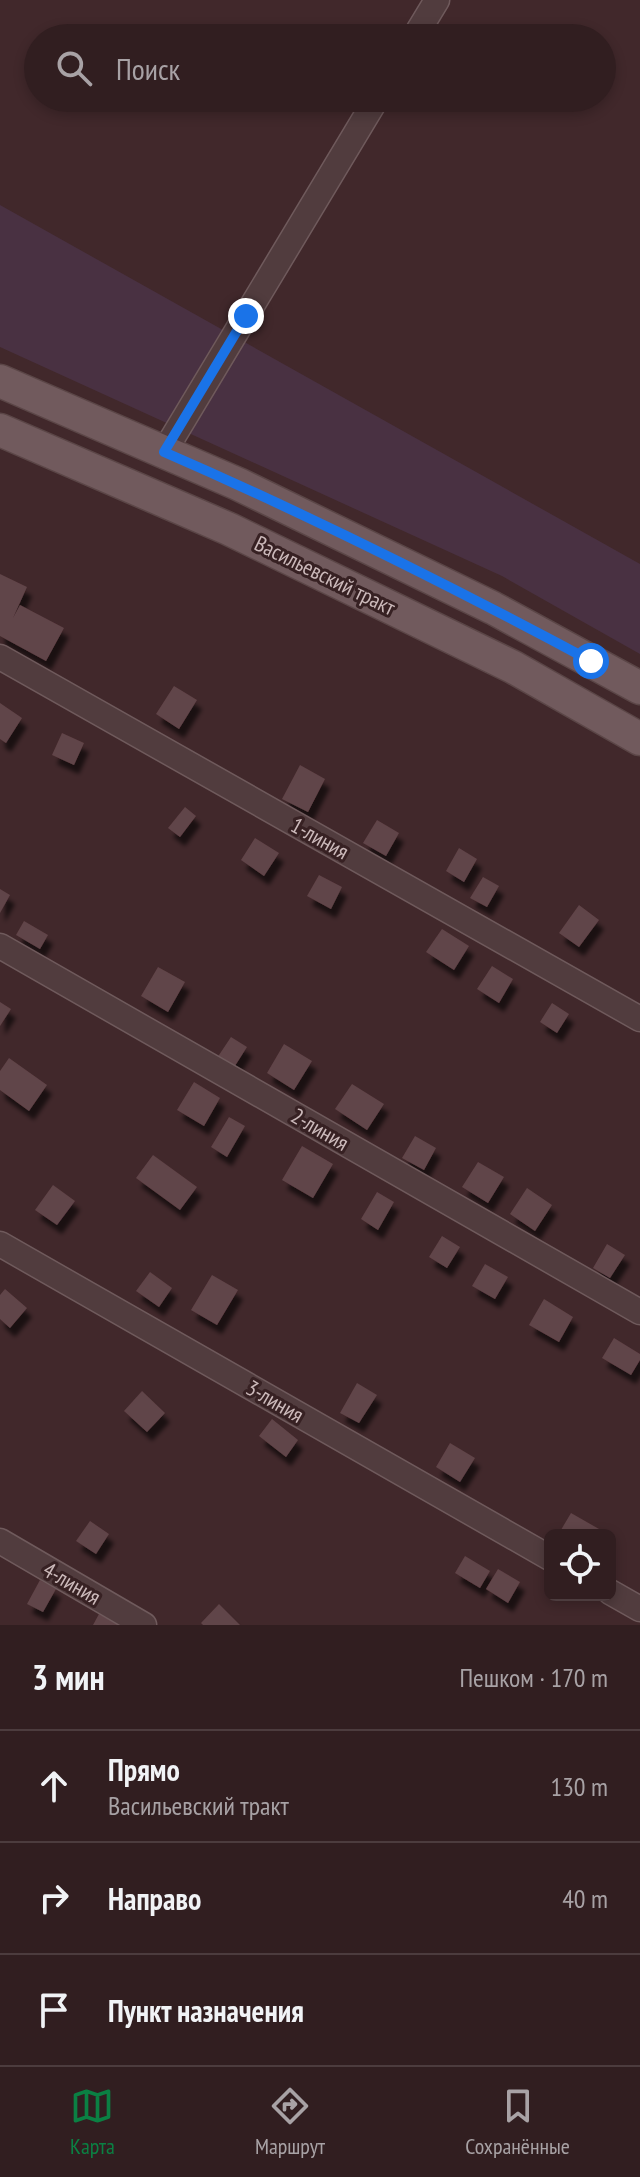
<!DOCTYPE html>
<html lang="ru">
<meta charset="utf-8">
<style>
:root{--surface:#311e20;--page:#3d2b2d;--text:#f1f3f6;--muted:#a8a2a5;--line:#4c3c3e;--accent:#0b8043}
body{margin:0;font-family:"PT Sans Narrow",sans-serif;background:var(--page);color:var(--text)}
.controls{position:absolute;right:24px;bottom:24px;display:grid;overflow:hidden;border-radius:12px;box-shadow:0 4px 12px #0003}
.controls button{width:72px;height:72px;display:grid;place-items:center;padding:0;border:0;border-bottom:2px solid var(--line);background:var(--surface);color:var(--text);font:40px sans-serif}
.stop{position:absolute;width:24px;height:24px;margin:-18px;border:6px solid #1a73e8;border-radius:50%;background:#fff}
.stop.end{background:#1a73e8;border-color:#fff;box-shadow:0 2px 8px #0008}
.list{margin:0;padding:0;list-style:none}
h2{display:flex;justify-content:space-between;align-items:center;height:104px;margin:0;padding:0 32px;font-size:34px}
h2 small{font-size:26px;font-weight:400;color:var(--muted)}
.list li{display:grid;grid-template-columns:52px 1fr auto;gap:24px;align-items:center;box-sizing:border-box;height:112px;padding:0 32px;border-top:2px solid var(--line)}
.list b{display:block;font-size:30px;white-space:nowrap}
.list p{margin:0;font-size:26px;white-space:nowrap;color:var(--muted)}
.list em{font-size:26px;font-style:normal;color:var(--muted)}
.icon{flex:none;width:44px;height:44px;fill:none;stroke:currentColor;stroke-width:2;stroke-linecap:round;stroke-linejoin:round}
.map{position:relative;flex:none;width:640px;height:1625px;overflow:hidden}
.search{position:absolute;background:var(--surface);box-shadow:0 4px 12px #0003;left:24px;right:24px;top:24px;height:88px;display:flex;align-items:center;gap:20px;box-sizing:border-box;padding:0 28px;border-radius:44px;color:var(--muted);font-size:30px}
.sheet{height:440px;background:var(--surface)}
nav{display:flex;justify-content:space-around;align-items:center;box-sizing:border-box;height:112px;border-top:2px solid var(--line);background:var(--surface);font-size:22px;color:var(--muted)}
nav a{display:grid;justify-items:center;gap:4px}
nav .on{color:var(--accent)}
.map>svg:first-child{display:block}
</style>
<div class="map">
<svg width="640" height="1625" viewBox="0 0 640 1625">
<defs>
<filter id="shadow"><feDropShadow dx="5" dy="9" stdDeviation="2" flood-color="#0009"/></filter>
</defs>
<rect width="100%" height="100%" fill="#41282b"/>
<!-- green -->
<path fill="#493142" d="M0,205l640,359v90l-138,-78 -502,-229z"/>
<!-- building -->
<path fill="#614448" filter="url(#shadow)" d="M0,574l27,13 -14,31 7,-13 44,23 -18,33 -46,-25z
M174,686l23,14 -18,29 -23,-15z
M0,703l22,15 -16,25 -6,-4z
M62,733l22,10 -10,22 -22,-10z
M300,765l25,14 -17,33 -26,-13z
M185,807l11,9 -16,21 -12,-9z
M377,820l22,13 -13,23 -23,-13z
M255,838l24,15 -15,23 -23,-16z
M459,848l18,11 -13,23 -18,-11z
M319,875l23,12 -11,22 -24,-13z
M483,877l16,9 -12,21 -17,-9z
M0,889l10,6 -10,18z
M579,905l20,15 -20,27 -20,-14z
M24,921l24,14 -8,14 -24,-14z
M442,929l27,17 -15,24 -28,-18z
M492,966l21,13 -14,24 -22,-14z
M158,967l27,15 -17,30 -27,-16z
M0,1002l11,7 -11,17z
M552,1003l17,11 -12,19 -17,-11z
M231,1037l16,10 -14,22 -16,-11z
M284,1044l28,17 -18,29 -27,-17z
M9,1058l38,27 -18,26 -29,-21v-19z
M194,1082l26,16 -16,28 -27,-16z
M352,1084l32,20 -17,26 -32,-21z
M229,1117l16,9 -18,31 -16,-10z
M415,1136l21,12 -12,22 -22,-12z
M302,1146l31,18 -20,34 -31,-18z
M153,1155l44,32 -17,23 -44,-32z
M478,1162l26,15 -16,26 -26,-16z
M53,1185l22,16 -18,24 -22,-15z
M527,1188l25,17 -17,26 -25,-17z
M377,1192l17,10 -16,28 -17,-11z
M442,1236l18,11 -13,21 -18,-11z
M607,1244l18,11 -15,23 -17,-10z
M485,1264l23,13 -13,22 -23,-13z
M150,1272l22,16 -13,19 -23,-16z
M212,1275l26,15 -21,35 -26,-15z
M5,1289l22,19 -17,20 -10,-9v-24z
M544,1299l29,18 -14,25 -30,-17z
M614,1338l26,16v6l-9,15 -29,-17z
M357,1383l20,12 -18,28 -19,-10z
M142,1391l23,22 -18,19 -23,-21z
M272,1419l26,21 -12,17 -27,-21z
M450,1443l25,15 -15,24 -24,-15z
M571,1513l28,16 -4,6h-37z
M90,1521l19,13 -13,20 -20,-13z
M465,1556l25,15 -10,17 -25,-15z
M498,1569l22,13 -12,21 -22,-14z
M40,1580l16,9 -13,23 -16,-8z
M219,1604l21,21h-37l-2,-2z
M99,1614l20,11h-26z"/>
<g fill="none" stroke-linecap="round" stroke-linejoin="round">
<defs>
<path id="minor" d="M414,38l23,-38
M164,452l213,-354
M0,657l640,362
M0,946l640,366
M0,1244l550,314
M0,1541l144,84
M610,1592l30,17"/>
<path id="major" d="M0,381l238,103 255,124 147,80
M0,430l229,99 284,138 127,72"/>
</defs>
<!-- minor casing -->
<use href="#minor" stroke="#6f5a5c" stroke-width="27"/>
<!-- major casing -->
<use href="#major" stroke="#5b4647" stroke-width="35"/>
<!-- minor -->
<use href="#minor" stroke="#513c3e" stroke-width="24"/>
<!-- major -->
<use href="#major" stroke="#715a5d" stroke-width="32"/>
</g>
<g fill="none" stroke-linecap="round" stroke-linejoin="round">
<!-- route -->
<path stroke="#1a73e8" stroke-width="10" d="M246,316l-82,136c145,63 287,134 427,209"/>
</g>
<g text-anchor="middle" dominant-baseline="central" stroke-width="6" stroke-linejoin="round" paint-order="stroke">
<!-- street labels -->
<g font-size="22" fill="#cbb9ba" stroke="#372123">
<text transform="translate(325 575) rotate(26)">Васильевский тракт</text>
<text transform="translate(320 838) rotate(29)">1-линия</text>
<text transform="translate(320 1129) rotate(30)">2-линия</text>
<text transform="translate(275 1401) rotate(30)">3-линия</text>
<text transform="translate(72 1583) rotate(30)">4-линия</text>
</g>
</g>
</svg>
<div class="controls">
<button><svg class="icon" aria-label="locate" viewBox="0 0 24 24"><circle cx="12" cy="12" r="6"/><path d="M12 2v4M12 18v4M2 12h4M18 12h4"/></svg></button>
</div>
<div class="stop" style="left:591px;top:661px"></div>
<div class="stop end" style="left:246px;top:316px"></div>
<div class="search"><svg class="icon" aria-label="search" viewBox="0 0 24 24"><circle cx="10" cy="10" r="6"/><path d="M15 15l6 6"/></svg>Поиск</div>
</div>
<section class="sheet">
<h2>3 мин<small>Пешком · 170 m</small></h2>
<ul class="list">
<li><svg class="icon" aria-label="ahead" viewBox="0 0 24 24"><path d="M12 20V5M6 11l6-6 6 6"/></svg><div><b>Прямо</b><p>Васильевский тракт</p></div><em>130 m</em></li>
<li><svg class="icon" aria-label="right" viewBox="0 0 24 24"><path d="M7 20v-9h11M14 6l5 5-5 5"/></svg><div><b>Направо</b></div><em>40 m</em></li>
<li><svg class="icon" aria-label="arrive" viewBox="0 0 24 24"><path d="M6 21V4h12l-3 4 3 4H6"/></svg><div><b>Пункт назначения</b></div></li>
</ul>
</section>
<nav>
<a class="on"><svg class="icon" aria-label="map" viewBox="0 0 24 24"><path d="M3 6l6-2 6 2 6-2v14l-6 2-6-2-6 2zM9 4v14M15 6v14"/></svg>Карта</a>
<a><svg class="icon" aria-label="directions" viewBox="0 0 24 24"><path d="M12 3l9 9-9 9-9-9zM9 14v-3h6M13 9l2 2-2 2"/></svg>Маршрут</a>
<a><svg class="icon" aria-label="saved" viewBox="0 0 24 24"><path d="M7 4h10v16l-5-4-5 4z"/></svg>Сохранённые</a>
</nav>
